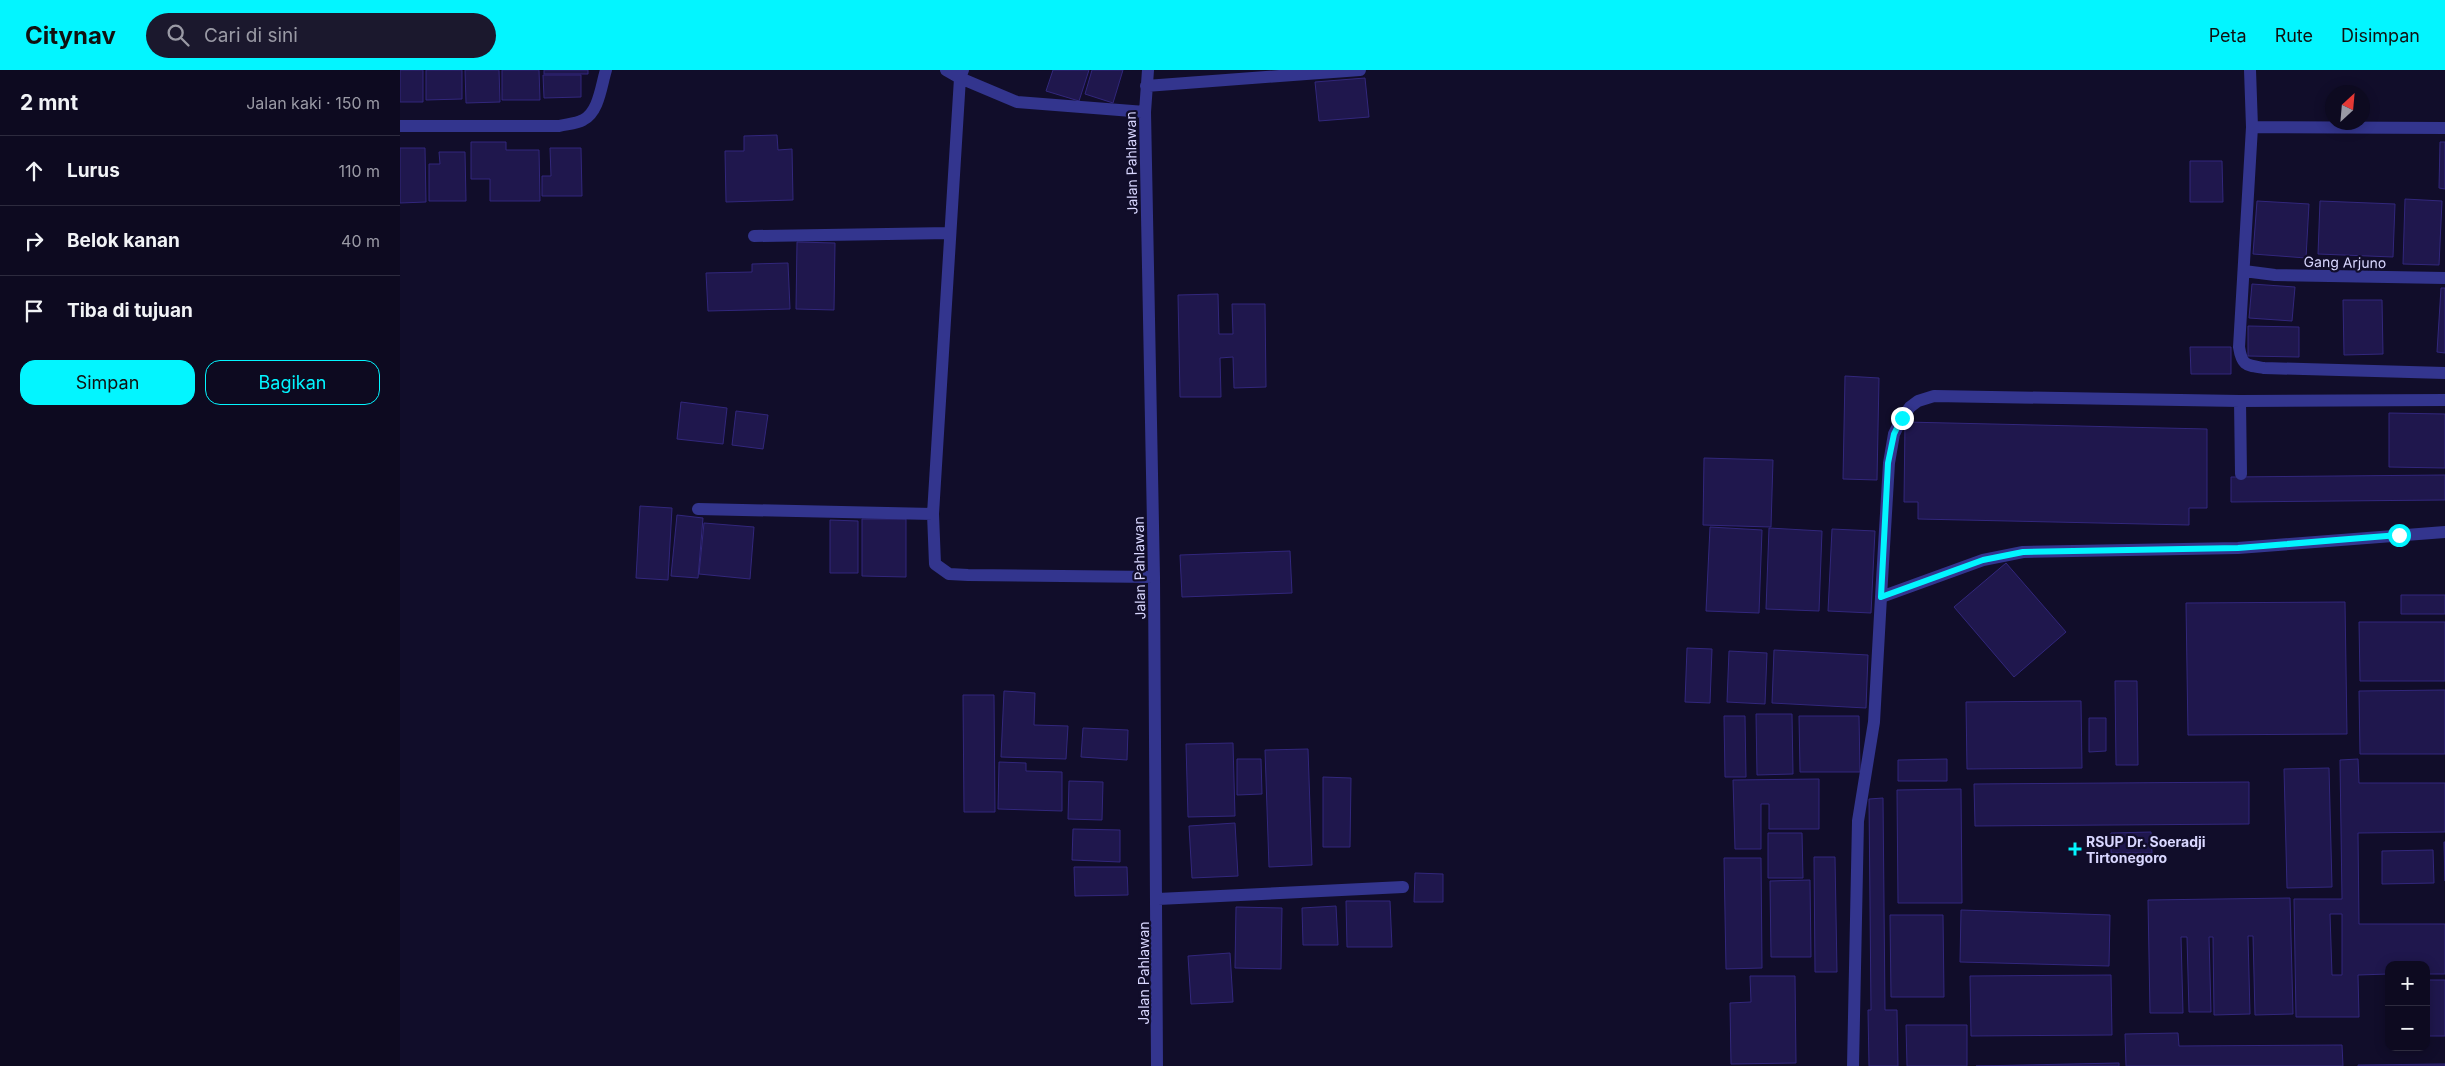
<!DOCTYPE html>
<html lang="id">
<meta charset="utf-8">
<style>
:root{--surface:#0d0a20;--page:#1b182d;--text:#f1f3f6;--muted:#9a9aa5;--line:#2d2b3e;--accent:#03f5ff}
body{margin:0;font-family:Inter,sans-serif;background:var(--page);color:var(--text)}
.controls{position:absolute;right:15px;bottom:15px;display:grid;overflow:hidden;border-radius:10px;box-shadow:0 2px 12px #0003}
.controls button{width:45px;height:45px;display:grid;place-items:center;padding:0;border:0;border-bottom:1px solid var(--line);background:var(--surface);color:var(--text);font:25px sans-serif}
.compass{position:absolute;left:1925px;top:15px;width:45px;height:45px;border-radius:50%;background:var(--surface);box-shadow:0 2px 12px #0003;rotate:26deg}
.stop{position:absolute;width:15px;height:15px;margin:-11px;border:4px solid #03f5ff;border-radius:50%;background:#fff}
.stop.end{background:#03f5ff;border-color:#fff;box-shadow:0 1px 5px #0008}
.list{margin:0;padding:0;list-style:none}
h2{display:flex;justify-content:space-between;align-items:center;height:65px;margin:0;padding:0 20px;font-size:21px}
h2 small{font-size:16px;font-weight:400;color:var(--muted)}
.list li{display:grid;grid-template-columns:32px 1fr auto;gap:15px;align-items:center;box-sizing:border-box;height:70px;padding:0 20px;border-top:1px solid var(--line)}
.list b{display:block;font-size:19px;white-space:nowrap}
.list em{font-size:16px;font-style:normal;color:var(--muted)}
.actions{display:flex;gap:10px;padding:15px 20px}
.actions a{flex:1;padding:11px 0;border:1px solid var(--accent);border-radius:15px;text-align:center;font-size:18px;color:var(--accent)}
.actions .main{background:var(--accent);color:#111}
.icon{flex:none;width:28px;height:28px;fill:none;stroke:currentColor;stroke-width:2;stroke-linecap:round;stroke-linejoin:round}
.map{position:relative;flex:none;width:2045px;height:996px;overflow:hidden}
header{display:flex;align-items:center;gap:30px;box-sizing:border-box;height:70px;padding:0 25px;background:var(--accent);color:#111}
header strong{font-size:24px}
nav{display:flex;gap:28px;margin-inline-start:auto;font-size:18px}
.search{width:350px;height:45px;background:var(--page);display:flex;align-items:center;gap:12px;box-sizing:border-box;padding:0 18px;border-radius:28px;color:var(--muted);font-size:19px}
main{display:flex}
aside{flex:1;background:var(--surface)}
.map>svg:first-child{display:block}
</style>
<header>
<strong>Citynav</strong>
<div class="search"><svg class="icon" aria-label="search" viewBox="0 0 24 24"><circle cx="10" cy="10" r="6"/><path d="M15 15l6 6"/></svg>Cari di sini</div>
<nav><a>Peta</a><a>Rute</a><a>Disimpan</a></nav>
</header>
<main>
<aside>
<h2>2 mnt<small>Jalan kaki · 150 m</small></h2>
<ul class="list">
<li><svg class="icon" aria-label="ahead" viewBox="0 0 24 24"><path d="M12 20V5M6 11l6-6 6 6"/></svg><div><b>Lurus</b></div><em>110 m</em></li>
<li><svg class="icon" aria-label="right" viewBox="0 0 24 24"><path d="M7 20v-9h11M14 6l5 5-5 5"/></svg><div><b>Belok kanan</b></div><em>40 m</em></li>
<li><svg class="icon" aria-label="arrive" viewBox="0 0 24 24"><path d="M6 21V4h12l-3 4 3 4H6"/></svg><div><b>Tiba di tujuan</b></div></li>
</ul>
<div class="actions"><a class="main">Simpan</a><a>Bagikan</a></div>
</aside>
<div class="map">
<svg width="2045" height="996" viewBox="0 0 2045 996">
<rect width="100%" height="100%" fill="#110d2a"/>
<!-- building -->
<path fill="#1f174d" stroke="#32277c" fill-rule="evenodd" d="M0,0h23v32h-23z
M26,0h36v29l-36,1z
M65,0h34l1,32 -34,1z
M102,0h37l1,30h-38z
M144,0h44v4h-44z
M653,0h36l-10,31 -33,-10z
M692,0h31l-10,33 -28,-9z
M143,5h38v22l-37,1z
M965,8l4,39 -50,4 -4,-39z
M377,65l1,15 14,-1 1,51 -67,2 -1,-51h19v-15z
M71,72h35v8h33l1,51h-50v-22h-19z
M2040,72h5v47l-6,-1z
M0,78h25l1,54 -26,1z
M150,78h31l1,48h-40v-20h9z
M39,82h26l1,49h-37v-37h11z
M1790,91h32l1,41h-33z
M2005,129l37,2 -3,64 -36,-1z
M1857,131l52,3 -3,54 -53,-4z
M1920,131l75,3 -2,53 -75,-3z
M397,172l38,1 -1,67 -38,-1z
M388,193l2,46 -82,2 -2,-38 46,-1v-8z
M1852,214l43,3 -3,34 -43,-3z
M2041,218h4v65l-8,-1z
M818,224l1,40h14l-1,-30h33l1,83 -32,1 -1,-31 -13,1 1,39h-41l-2,-102z
M1943,230h39l1,54 -39,1z
M1848,256l51,1v30l-51,-1z
M1790,277h41v27h-40z
M1445,306l34,2 -2,102 -34,-1z
M281,332l46,6 -4,36 -46,-5z
M336,341l32,4 -5,34 -31,-4z
M1989,343l56,1v54l-56,-1z
M1505,352l302,7v79h-18v17l-271,-6v-17h-14z
M1304,388l69,2 -2,67 -68,-2z
M2045,405v25l-214,2v-25z
M240,436l32,2 -4,72 -32,-2z
M277,445l26,3 -5,60 -27,-2z
M462,449h44v58l-44,-1z
M430,450l28,1v52h-28z
M304,453l50,4 -4,52 -51,-5z
M1310,457l52,3 -3,83 -53,-2z
M1369,458l53,3 -3,80 -53,-2z
M1432,459l43,2 -4,82 -43,-2z
M890,481l2,42 -110,4 -2,-42z
M1606,493l60,69 -52,45 -60,-70z
M2001,525h44v19h-44z
M1945,532l2,132 -159,1 -2,-132z
M1959,552h86v59h-85z
M1287,578l25,1 -2,54 -25,-1z
M1374,580l94,5 -2,53 -94,-5z
M1329,581l38,2 -2,51 -38,-2z
M1715,611h22l1,84h-22z
M2045,620v64h-85l-1,-63z
M604,621l31,2 -1,32 34,1 -2,33 -65,-2z
M563,625h31l1,117h-31z
M1681,631l1,67 -115,1 -1,-67z
M1356,644h36l1,60 -36,1z
M1324,646h21l1,61h-21z
M1399,646h60l1,56h-60z
M1689,648h17v33l-17,1z
M683,658l45,2 -1,30 -46,-3z
M833,673l2,73 -47,1 -2,-73z
M908,679l4,116 -43,2 -4,-117z
M837,689h24l1,35 -25,1z
M1547,689v22h-49v-21z
M1958,689l1,24h86v49l-87,1 1,91h86v50h-19v-9h-37v9l-31,1 1,42h-63l-2,-118h48l-2,-139zM1930,844h12v61h-10z
M599,692l27,1v8l36,1v39l-64,-2z
M1929,698l3,119 -45,1 -3,-119z
M923,707l28,1 -1,69h-27z
M1419,709v50h-50v-25h-8v45h-26l-2,-69z
M669,711l34,1 -1,38 -34,-1z
M1849,712v42l-274,2 -1,-42z
M1561,719l1,114h-64l-1,-113z
M1483,728l2,212h12l1,56h-29l-1,-56h3l-2,-211z
M835,753l3,53 -46,2 -3,-52z
M673,759l47,1v32l-48,-2z
M1751,762l1,21h-41v-20z
M1368,763h34l1,45h-35z
M2044,772h1v39z
M2033,780l1,33 -52,1v-33z
M1414,787h21l2,115h-22z
M1324,788h37l1,110 -36,1z
M674,797h53l1,28 -53,1z
M1015,803l28,1v28h-29z
M1410,810l1,77h-40l-1,-76z
M1890,828l3,116 -38,1 -2,-79h-5l2,78 -36,1 -1,-78h-4l2,75h-22l-2,-75h-6l2,76h-33l-2,-113z
M946,831h44l2,46h-45z
M936,836l2,39h-35l-1,-37z
M836,837l46,1 -1,61 -46,-1z
M1561,840l149,5 -1,51 -149,-4z
M1490,845h53l1,82h-53z
M830,883l3,49 -42,2 -3,-48z
M1711,905l1,60 -141,1 -1,-60z
M1350,906h45l1,87 -65,1 -1,-61 21,-1z
M2026,910h19v56h-19z
M1506,955h61v41h-60z
M1778,963l1,13 163,-1 1,21h-217l-1,-32z
M1719,993v3h-143z
M2045,994v2h-87v-1z"/>
<g fill="none" stroke-linecap="round" stroke-linejoin="round">
<!-- minor -->
<path stroke="#33358e" stroke-width="12" d="M546,0l14,8 57,24 128,10
M563,0l-3,8 -27,436 2,50 14,10 19,1 186,2
M748,0l-3,42 9,465 3,489
M1850,0l2,57 -13,220c3,19 7,18 25,21l181,5
M746,16l214,-16
M0,56h159c7,-2 17,-2 24,-6 16,-8 18,-34 23,-50
M1852,57l193,1
M354,166l196,-3
M1844,201l31,4 170,3
M1840,331l1,73
M298,439l235,5
M1481,527l8,-134 5,-29 8,-16 8,-11 8,-6 16,-5 306,5 205,-1
M758,829l245,-12
M1453,996l5,-245 16,-99 7,-125 102,-37 40,-8 215,-4 207,-16"/>
</g>
<g fill="none" stroke-linecap="round" stroke-linejoin="round">
<!-- route -->
<path stroke="#03f5ff" stroke-width="6" d="M1502,348l-8,16 -6,29 -7,134 102,-37 40,-8 215,-4 161,-13"/>
</g>
<!-- markers -->
<path fill="#03f5ff" stroke="#110d2a" stroke-width="2" d="M1672.5 771.5h5v5h5v5h-5v5h-5v-5h-5v-5h5z"/>
<g text-anchor="middle" dominant-baseline="central" stroke-width="4.5" stroke-linejoin="round" paint-order="stroke">
<!-- street labels -->
<g font-size="14" fill="#d9d7ff" stroke="#110d2a">
<text transform="translate(731 93) rotate(-91)">Jalan Pahlawan</text>
<text transform="translate(1945 192) rotate(1)">Gang Arjuno</text>
<text transform="translate(739 498) rotate(-91)">Jalan Pahlawan</text>
<text transform="translate(743 903) rotate(-90)">Jalan Pahlawan</text>
</g>
<!-- poi labels -->
<g font-size="14" font-weight="bold" fill="#d9d7ff" stroke="#110d2a" text-anchor="start">
<text x="1686" y="771">RSUP Dr. Soeradji<tspan x="1686" dy="16">Tirtonegoro</tspan></text>
</g>
</g>
</svg>
<div class="controls">
<button>+</button>
<button>−</button>
</div>
<svg class="compass" viewBox="-18 -18 36 36"><path d="M0-13l5 13h-10z" fill="#e53935"/><path d="M0 13l5-13h-10z" fill="#9a9aa5"/></svg>
<div class="stop" style="left:1999px;top:465px"></div>
<div class="stop end" style="left:1502px;top:348px"></div>
</div>
</main>
